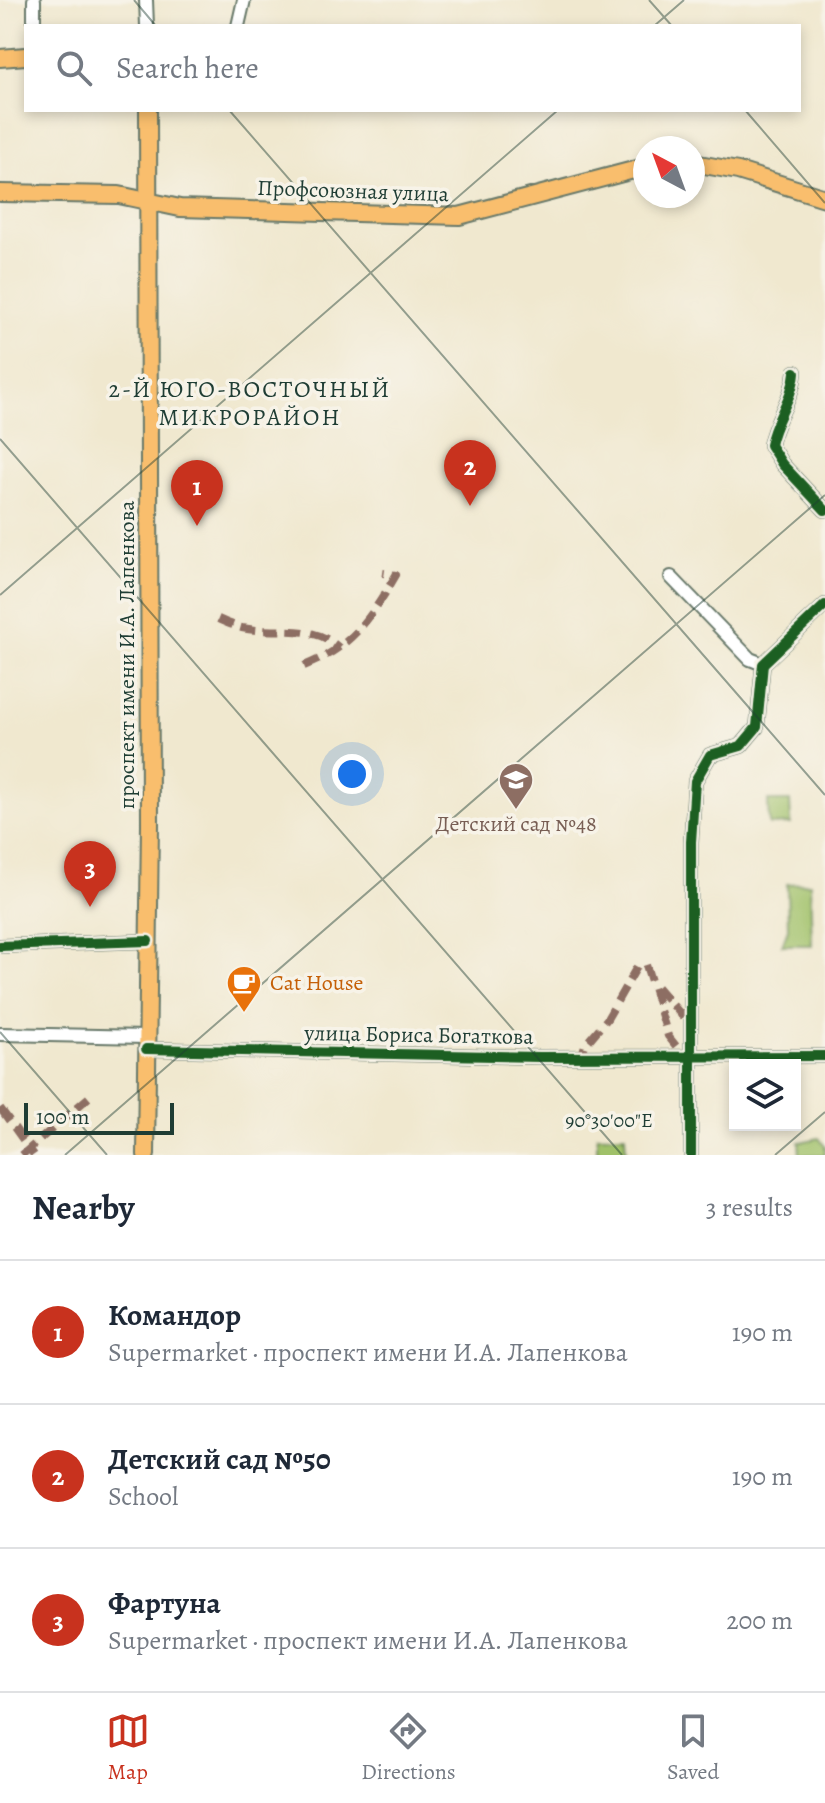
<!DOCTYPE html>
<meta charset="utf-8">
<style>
:root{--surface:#fff;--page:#f6f6f7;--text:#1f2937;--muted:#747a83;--line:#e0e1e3;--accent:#c8321e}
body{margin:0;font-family:Alegreya,serif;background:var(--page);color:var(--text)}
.controls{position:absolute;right:24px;bottom:24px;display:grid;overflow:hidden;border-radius:0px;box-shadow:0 4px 12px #0003}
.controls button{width:72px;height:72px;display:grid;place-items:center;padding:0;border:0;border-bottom:2px solid var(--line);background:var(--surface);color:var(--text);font:40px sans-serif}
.compass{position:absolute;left:633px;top:136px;width:72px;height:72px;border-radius:50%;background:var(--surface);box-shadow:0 4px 12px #0003;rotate:319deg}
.scale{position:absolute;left:24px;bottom:20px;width:150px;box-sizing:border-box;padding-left:8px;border:4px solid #1f3d34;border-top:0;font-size:22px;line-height:28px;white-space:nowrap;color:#1f3d34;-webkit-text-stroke:6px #f7f3e8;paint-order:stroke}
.you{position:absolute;left:352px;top:774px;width:28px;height:28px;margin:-20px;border:6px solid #fff;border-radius:50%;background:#1a73e8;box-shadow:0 0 0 12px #1a73e833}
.badge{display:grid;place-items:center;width:52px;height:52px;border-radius:50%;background:var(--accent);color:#fff;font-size:26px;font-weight:700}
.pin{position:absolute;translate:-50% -66px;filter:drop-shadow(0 2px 4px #0008)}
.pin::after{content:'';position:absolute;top:42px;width:28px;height:24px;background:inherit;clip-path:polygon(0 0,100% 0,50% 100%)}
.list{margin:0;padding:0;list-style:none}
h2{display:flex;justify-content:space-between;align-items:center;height:104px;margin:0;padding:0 32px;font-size:34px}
h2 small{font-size:26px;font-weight:400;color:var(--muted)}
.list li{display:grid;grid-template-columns:52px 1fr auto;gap:24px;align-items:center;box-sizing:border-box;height:144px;padding:0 32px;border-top:2px solid var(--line)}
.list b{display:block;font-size:30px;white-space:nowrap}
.list p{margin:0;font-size:26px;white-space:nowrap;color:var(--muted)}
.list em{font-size:26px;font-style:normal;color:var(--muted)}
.icon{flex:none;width:44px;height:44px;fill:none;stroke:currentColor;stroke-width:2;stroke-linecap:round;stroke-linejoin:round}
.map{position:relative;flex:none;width:825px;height:1155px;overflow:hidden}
.search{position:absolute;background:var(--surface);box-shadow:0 4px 12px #0003;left:24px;right:24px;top:24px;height:88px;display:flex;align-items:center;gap:20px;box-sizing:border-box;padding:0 28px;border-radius:0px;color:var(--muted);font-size:30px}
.sheet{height:536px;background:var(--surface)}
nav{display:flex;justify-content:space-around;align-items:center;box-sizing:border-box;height:112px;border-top:2px solid var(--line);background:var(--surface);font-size:22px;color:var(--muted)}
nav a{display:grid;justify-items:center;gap:4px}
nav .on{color:var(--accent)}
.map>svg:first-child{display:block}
</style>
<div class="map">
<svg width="825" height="1155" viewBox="0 0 825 1155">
<rect width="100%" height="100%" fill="#f7f3e8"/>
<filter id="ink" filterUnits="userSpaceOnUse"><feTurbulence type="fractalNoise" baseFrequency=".0125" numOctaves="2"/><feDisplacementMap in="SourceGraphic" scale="16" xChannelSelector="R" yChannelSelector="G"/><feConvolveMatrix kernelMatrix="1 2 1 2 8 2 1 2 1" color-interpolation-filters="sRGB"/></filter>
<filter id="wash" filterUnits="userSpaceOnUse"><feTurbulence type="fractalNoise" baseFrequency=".006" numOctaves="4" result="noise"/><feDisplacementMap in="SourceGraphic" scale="32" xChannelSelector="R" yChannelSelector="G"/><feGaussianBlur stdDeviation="1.8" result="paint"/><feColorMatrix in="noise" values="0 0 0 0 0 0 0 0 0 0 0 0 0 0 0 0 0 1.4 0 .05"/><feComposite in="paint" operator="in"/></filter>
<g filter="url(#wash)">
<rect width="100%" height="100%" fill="#f0e8cf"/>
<!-- green -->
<path fill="#a0c169" stroke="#607f4e" stroke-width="2" d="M768,801h22l1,23 -22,1z
M810,883l2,62h-30l6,-16 -1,-45z
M625,1135l1,20h-29v-19z
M819,1138l6,8v9h-25l-1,-13z"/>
</g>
<g filter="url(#ink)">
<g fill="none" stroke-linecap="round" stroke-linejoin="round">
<defs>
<path id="minor" d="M146,0l1,26
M34,26v-26
M238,26l6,-26
M795,372c-2,27 -20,46 -25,73l12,19 43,46
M671,577l79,82 13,5
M0,946l148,-5
M0,1034l146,3
M146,1049l394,8 285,-1
M691,1155v-313l4,-61 15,-26 31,-9 16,-19 6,-63 62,-59"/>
<path id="major" d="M0,58l26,-2
M693,163l45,8 87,27
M0,193l119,2 61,13 279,8 186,-49
M146,1155l4,-331 -2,-714"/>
</defs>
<!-- minor casing -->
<use href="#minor" stroke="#68796a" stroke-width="16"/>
<!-- major casing -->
<use href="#major" stroke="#68796a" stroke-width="20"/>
<!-- minor -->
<use href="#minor" stroke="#fff" stroke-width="12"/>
<!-- major -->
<use href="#major" stroke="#f9be6d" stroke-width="16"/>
<!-- quiet -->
<path stroke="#8d6e63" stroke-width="8" stroke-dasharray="16 8" stroke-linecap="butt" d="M218,619c7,3 16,7 24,9 34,7 70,-6 97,20
M304,666c48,-19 66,-47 92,-91l-13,-2
M646,965l22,71 8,10
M657,987l34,39
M580,1062l5,-17 22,-26 31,-54
M0,1108l34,47
M22,1155l67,-58"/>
<defs>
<path id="cycleway" d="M795,372c-2,27 -20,46 -25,73l12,19 43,46
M0,946l148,-5
M146,1049l394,8 285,-1
M691,1155v-313l4,-61 15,-26 31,-9 16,-19 6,-63 62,-59"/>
</defs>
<!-- cycleway casing -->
<use href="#cycleway" stroke="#f7f3e8" stroke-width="15"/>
<!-- cycleway -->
<use href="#cycleway" stroke="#1b5e20" stroke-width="10"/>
</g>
</g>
<!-- ticks -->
<path fill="none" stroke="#1f3d34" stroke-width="2" stroke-opacity="0.45" d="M134,0l22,26M649,0l23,26M654,26l30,-26M229,110l596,685M745,110l80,93M0,439l622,716M0,595l558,-485M0,1032l107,123M65,1155l760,-660M775,1155l50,-43"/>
<!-- icons -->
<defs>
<symbol id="school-pin" viewBox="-11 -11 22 30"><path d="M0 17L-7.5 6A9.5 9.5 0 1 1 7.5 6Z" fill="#8d6e63" stroke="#f7f3e8"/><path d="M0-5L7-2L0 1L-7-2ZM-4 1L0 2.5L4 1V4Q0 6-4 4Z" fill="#fff"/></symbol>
<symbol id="cafe-pin" viewBox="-11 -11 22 30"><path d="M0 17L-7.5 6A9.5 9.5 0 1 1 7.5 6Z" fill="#e8710a" stroke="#f7f3e8"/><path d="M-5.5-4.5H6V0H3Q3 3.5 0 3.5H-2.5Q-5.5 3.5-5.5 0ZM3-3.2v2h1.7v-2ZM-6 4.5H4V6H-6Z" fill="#fff"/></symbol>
</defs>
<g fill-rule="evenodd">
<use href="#school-pin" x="496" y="760" width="40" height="54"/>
<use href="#cafe-pin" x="224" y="963" width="40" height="54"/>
</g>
<g text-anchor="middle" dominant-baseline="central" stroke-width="7" stroke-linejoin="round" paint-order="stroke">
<!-- street labels -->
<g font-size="22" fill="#1f3d34" stroke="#f7f3e8">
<text transform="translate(353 191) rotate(2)">Профсоюзная улица</text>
<text transform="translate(127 655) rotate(-90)">проспект имени И.А. Лапенкова</text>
<text transform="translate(419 1035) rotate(1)">улица Бориса Богаткова</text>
</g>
<!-- education labels -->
<g font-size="22" fill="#785e54" stroke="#f7f3e8">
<text x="516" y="824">Детский сад №48</text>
</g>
<!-- food labels -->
<g font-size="22" fill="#c56008" stroke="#f7f3e8" text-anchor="start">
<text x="270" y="983">Cat House</text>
</g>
<!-- neighbourhood labels -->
<g font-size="24" letter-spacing="2" fill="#1f3d34" stroke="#f7f3e8">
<text x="250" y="389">2-Й ЮГО-ВОСТОЧНЫЙ<tspan x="250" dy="28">МИКРОРАЙОН</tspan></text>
</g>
</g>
<g font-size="20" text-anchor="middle" fill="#1f3d34" stroke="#f7f3e8" stroke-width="7" stroke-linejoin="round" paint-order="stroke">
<text x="609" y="1127">90°30'00"E</text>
</g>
</svg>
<div class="controls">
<button><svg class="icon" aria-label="layers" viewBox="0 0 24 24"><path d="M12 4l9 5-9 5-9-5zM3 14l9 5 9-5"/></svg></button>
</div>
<svg class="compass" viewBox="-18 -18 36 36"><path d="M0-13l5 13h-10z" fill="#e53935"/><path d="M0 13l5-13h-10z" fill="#747a83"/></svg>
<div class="scale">100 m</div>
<div class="you"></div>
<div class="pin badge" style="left:197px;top:526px">1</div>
<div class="pin badge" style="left:470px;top:506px">2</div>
<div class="pin badge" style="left:90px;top:907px">3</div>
<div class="search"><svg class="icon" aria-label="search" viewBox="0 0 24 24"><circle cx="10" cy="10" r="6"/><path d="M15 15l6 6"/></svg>Search here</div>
</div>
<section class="sheet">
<h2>Nearby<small>3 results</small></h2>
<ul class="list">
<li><span class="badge">1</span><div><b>Командор</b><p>Supermarket · проспект имени И.А. Лапенкова</p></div><em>190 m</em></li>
<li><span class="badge">2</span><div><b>Детский сад №50</b><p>School</p></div><em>190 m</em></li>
<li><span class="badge">3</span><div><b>Фартуна</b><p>Supermarket · проспект имени И.А. Лапенкова</p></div><em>200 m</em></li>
</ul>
</section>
<nav>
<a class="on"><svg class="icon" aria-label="map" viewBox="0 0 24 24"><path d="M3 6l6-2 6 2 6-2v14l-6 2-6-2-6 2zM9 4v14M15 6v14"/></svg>Map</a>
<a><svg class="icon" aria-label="directions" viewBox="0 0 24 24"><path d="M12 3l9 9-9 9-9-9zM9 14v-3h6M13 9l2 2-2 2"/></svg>Directions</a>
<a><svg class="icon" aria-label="saved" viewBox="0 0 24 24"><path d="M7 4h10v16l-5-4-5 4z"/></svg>Saved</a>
</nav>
